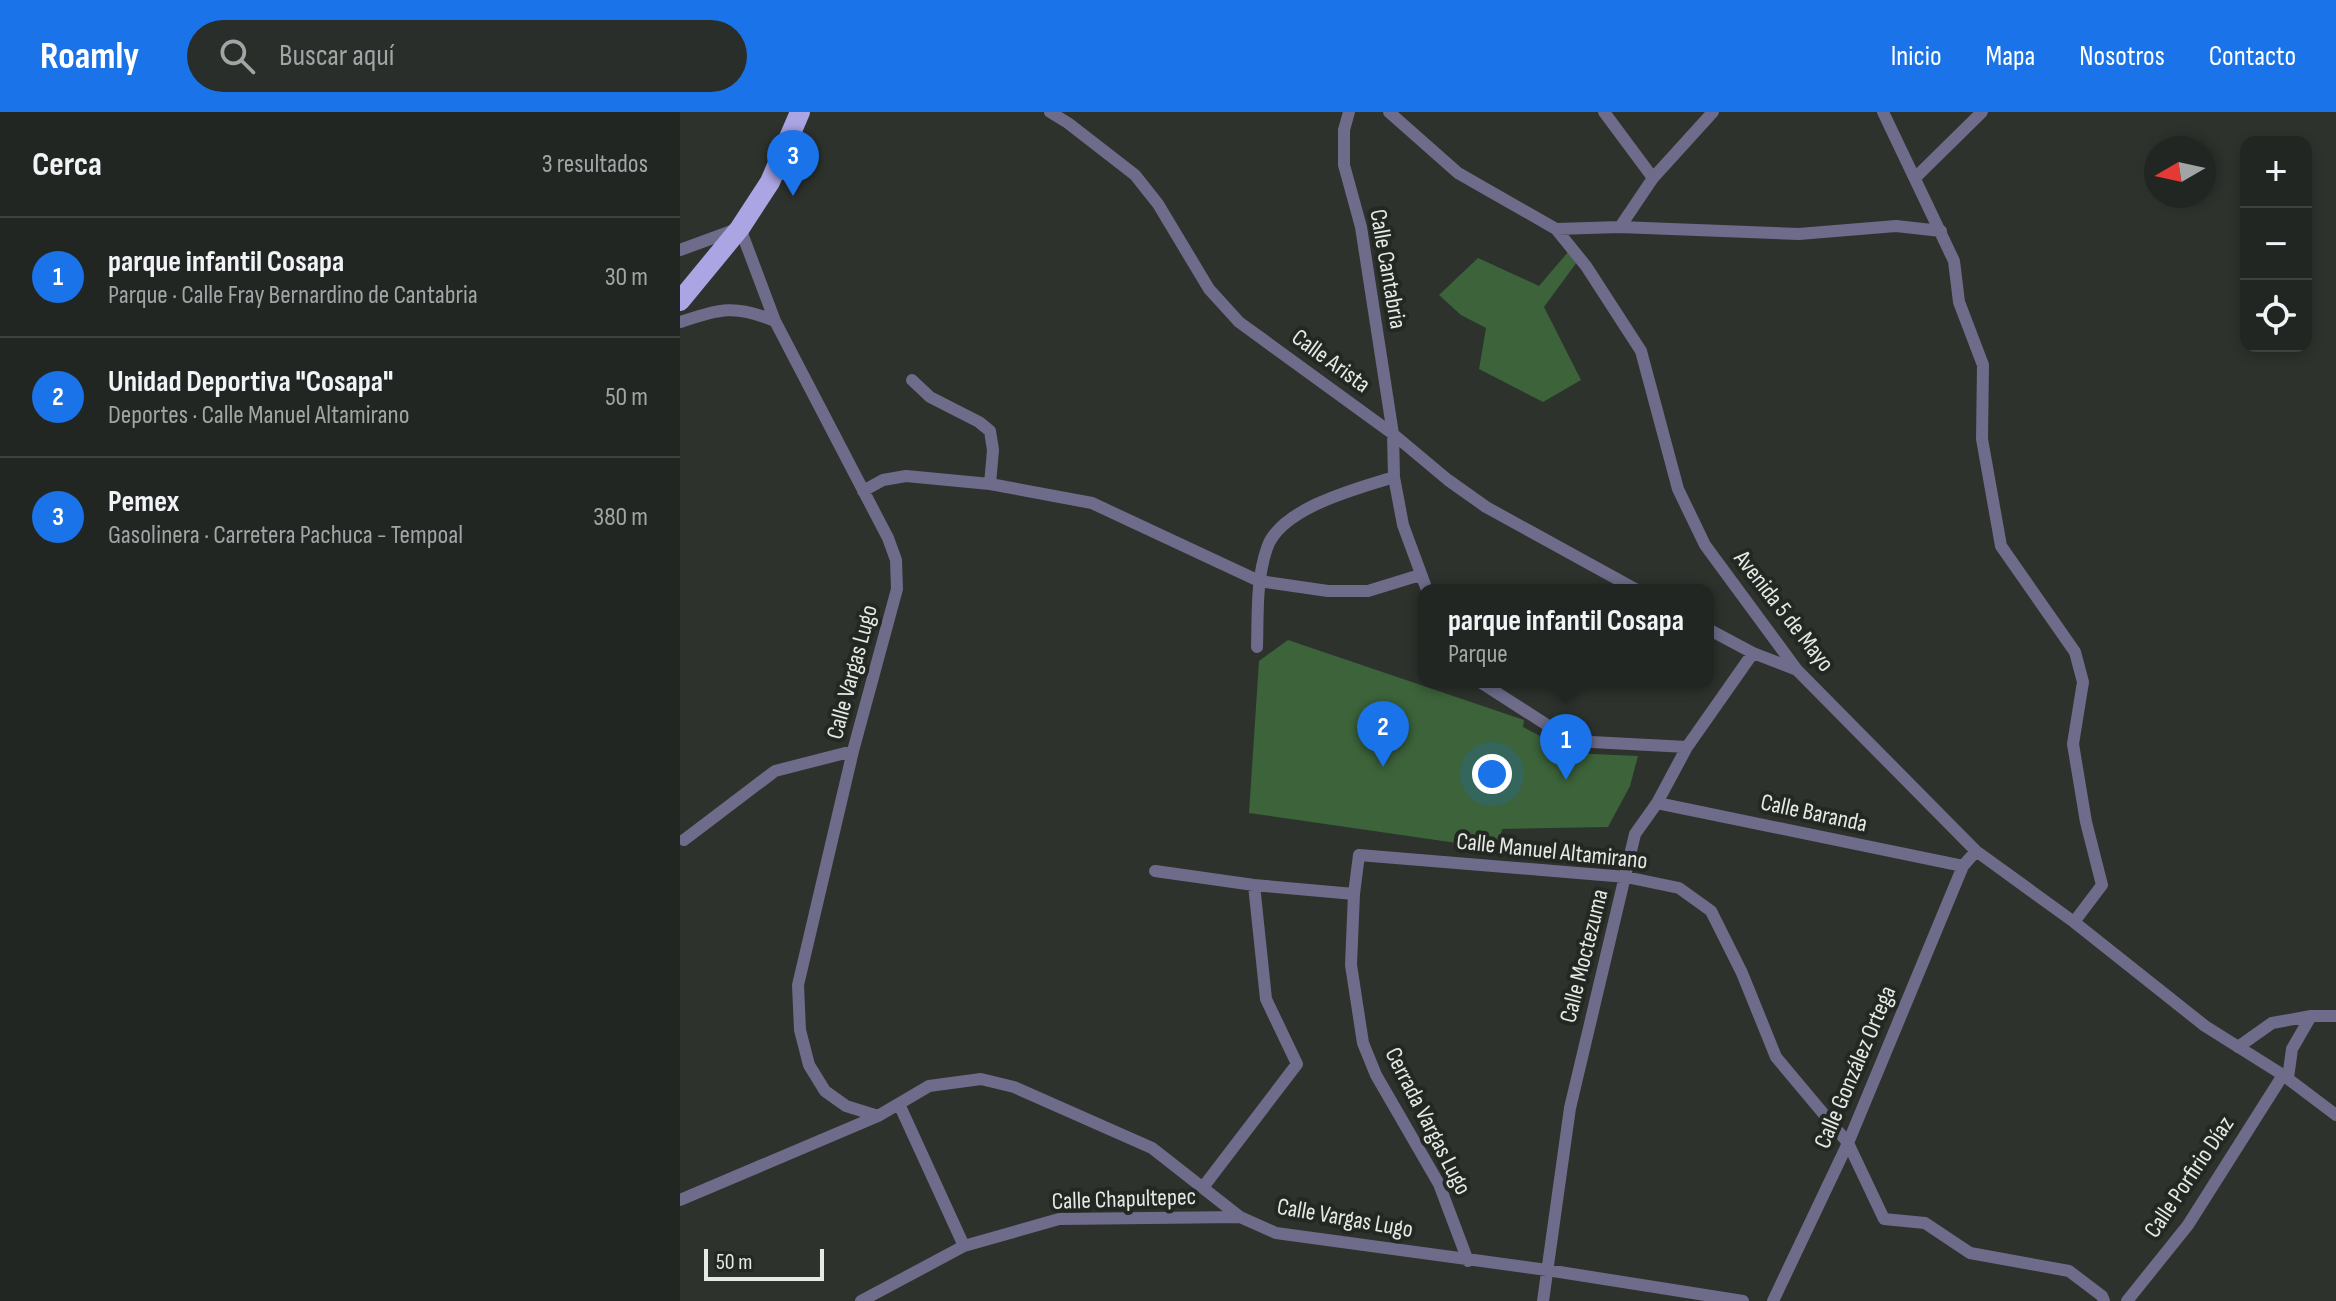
<!DOCTYPE html>
<html lang="es">
<meta charset="utf-8">
<style>
:root{--surface:#222622;--page:#2a2e2a;--text:#f1f3f6;--muted:#a2a5a5;--line:#3f4340;--accent:#1a73e8}
body{margin:0;font-family:"Sofia Sans Condensed",sans-serif;background:var(--page);color:var(--text)}
.controls{position:absolute;right:24px;top:24px;display:grid;overflow:hidden;border-radius:16px;box-shadow:0 4px 12px #0003}
.controls button{width:72px;height:72px;display:grid;place-items:center;padding:0;border:0;border-bottom:2px solid var(--line);background:var(--surface);color:var(--text);font:40px sans-serif}
.compass{position:absolute;left:1464px;top:24px;width:72px;height:72px;border-radius:50%;background:var(--surface);box-shadow:0 4px 12px #0003;rotate:261deg}
.scale{position:absolute;left:24px;bottom:20px;width:120px;box-sizing:border-box;padding-left:8px;border:4px solid #e6e9e5;border-top:0;font-size:22px;line-height:28px;white-space:nowrap;color:#e6e9e5;-webkit-text-stroke:6px #232823;paint-order:stroke}
.you{position:absolute;left:812px;top:662px;width:28px;height:28px;margin:-20px;border:6px solid #fff;border-radius:50%;background:#1a73e8;box-shadow:0 0 0 12px #1a73e833}
.badge{display:grid;place-items:center;width:52px;height:52px;border-radius:50%;background:var(--accent);color:#fff;font-size:26px;font-weight:700}
.pin{position:absolute;translate:-50% -66px;filter:drop-shadow(0 2px 4px #0008)}
.pin::after{content:'';position:absolute;top:42px;width:28px;height:24px;background:inherit;clip-path:polygon(0 0,100% 0,50% 100%)}
.popup{position:absolute;left:738px;top:472px;width:296px;height:104px;box-sizing:border-box;display:grid;place-content:center;border-radius:16px;background:var(--surface);filter:drop-shadow(0 2px 6px #0005);font-size:26px;white-space:nowrap;color:var(--muted)}
.popup b{font-size:30px;color:var(--text)}
.popup::after{content:'';position:absolute;left:50%;top:100%;margin-left:-16px;border:16px solid transparent;border-top-color:var(--surface)}
.list{margin:0;padding:0;list-style:none}
h2{display:flex;justify-content:space-between;align-items:center;height:104px;margin:0;padding:0 32px;font-size:34px}
h2 small{font-size:26px;font-weight:400;color:var(--muted)}
.list li{display:grid;grid-template-columns:52px 1fr auto;gap:24px;align-items:center;box-sizing:border-box;height:120px;padding:0 32px;border-top:2px solid var(--line)}
.list b{display:block;font-size:30px;white-space:nowrap}
.list p{margin:0;font-size:26px;white-space:nowrap;color:var(--muted)}
.list em{font-size:26px;font-style:normal;color:var(--muted)}
.icon{flex:none;width:44px;height:44px;fill:none;stroke:currentColor;stroke-width:2;stroke-linecap:round;stroke-linejoin:round}
.map{position:relative;flex:none;width:1656px;height:1189px;overflow:hidden}
header{display:flex;align-items:center;gap:48px;box-sizing:border-box;height:112px;padding:0 40px;background:var(--accent);color:#fff}
header strong{font-size:38px}
nav{display:flex;gap:44px;margin-inline-start:auto;font-size:28px}
.search{width:560px;height:72px;background:var(--page);display:flex;align-items:center;gap:20px;box-sizing:border-box;padding:0 28px;border-radius:44px;color:var(--muted);font-size:30px}
main{display:flex}
aside{flex:1;background:var(--surface)}
.map>svg:first-child{display:block}
</style>
<header>
<strong>Roamly</strong>
<div class="search"><svg class="icon" aria-label="search" viewBox="0 0 24 24"><circle cx="10" cy="10" r="6"/><path d="M15 15l6 6"/></svg>Buscar aquí</div>
<nav><a>Inicio</a><a>Mapa</a><a>Nosotros</a><a>Contacto</a></nav>
</header>
<main>
<aside>
<h2>Cerca<small>3 resultados</small></h2>
<ul class="list">
<li><span class="badge">1</span><div><b>parque infantil Cosapa</b><p>Parque · Calle Fray Bernardino de Cantabria</p></div><em>30 m</em></li>
<li><span class="badge">2</span><div><b>Unidad Deportiva &quot;Cosapa&quot;</b><p>Deportes · Calle Manuel Altamirano</p></div><em>50 m</em></li>
<li><span class="badge">3</span><div><b>Pemex</b><p>Gasolinera · Carretera Pachuca - Tempoal</p></div><em>380 m</em></li>
</ul>
</aside>
<div class="map">
<svg width="1656" height="1189" viewBox="0 0 1656 1189">
<rect width="100%" height="100%" fill="#2d322d"/>
<!-- green -->
<path fill="#3c633a" d="M888,140l9,10 -33,45 37,73 -38,22 -64,-33 7,-41 -25,-13 -22,-20 39,-37 61,28z
M608,528l236,80 -1,7 49,26 66,3 -8,30 -22,41 -106,2 -4,20 -249,-36 10,-152z"/>
<g fill="none" stroke-linecap="round" stroke-linejoin="round">
<!-- street -->
<path stroke="#6e6c8a" stroke-width="12" d="M370,0l18,11 67,52 23,29 51,85 30,33 154,112 55,46 38,27 151,83
M669,0l-5,18v35l17,62 32,207 1,43 9,48 24,65
M709,0l69,61 98,56 30,37 55,85 37,138 27,56 92,125 179,181 98,71 131,104 78,49 53,40
M924,0l49,66
M1203,0l71,149 5,41 24,63 -1,74 19,107 74,106 8,30 -10,62 13,78 16,63 -28,37
M1236,65l66,-65
M940,115l33,-49 60,-66
M876,117l64,-2 179,7 97,-8 45,5
M0,138l60,-22 35,93 113,217 8,22 1,29 -44,162 -55,234 2,45 9,35 16,26 21,15 32,10
M0,210c41,-13 54,-18 95,-1
M232,268l18,17 49,25 11,9 3,19 -3,34
M183,379l20,-11 23,-4 84,8 102,19 167,78 69,10h40l52,-16
M1028,517l45,24 44,17
M577,535c1,-33 -1,-67 10,-99 13,-40 91,-60 127,-71
M800,570l92,59 115,6
M977,691l306,63
M4,728l91,-69 78,-20
M475,759l99,14 100,9
M1558,935l34,-24 39,-7h25
M1608,966l4,-29 19,-33
M219,992l65,142
M524,1074l93,-122 -31,-65 -12,-114
M0,1088l198,-84 51,-30 52,-7 33,8 138,61 88,69 36,16 271,37 196,31
M788,1149l-29,-77 -63,-109 -13,-32 -12,-78 3,-71 5,-39 267,22 53,11 32,23 31,62 34,84 72,86 36,76 41,4 45,30 99,18 33,25 2,5
M181,1189l103,-55 95,-27 181,-2
M863,1189l27,-193 65,-274 22,-31 30,-56 66,-94
M1093,1189l75,-158 115,-277 13,-15
M1447,1189l61,-76 95,-150"/>
<!-- primary -->
<path stroke="#aba5e3" stroke-width="20" d="M0,189l60,-73 30,-46 30,-70"/>
</g>
<g text-anchor="middle" dominant-baseline="central" stroke-width="8" stroke-linejoin="round" paint-order="stroke">
<!-- street labels -->
<g font-size="24" fill="#e6e9e5" stroke="#232823">
<text transform="translate(708 157) rotate(80)">Calle Cantabria</text>
<text transform="translate(651 249) rotate(36)">Calle Arista</text>
<text transform="translate(1104 499) rotate(52)">Avenida 5 de Mayo</text>
<text transform="translate(172 560) rotate(-75)">Calle Vargas Lugo</text>
<text transform="translate(1134 701) rotate(12)">Calle Baranda</text>
<text transform="translate(872 739) rotate(6)">Calle Manuel Altamirano</text>
<text transform="translate(904 844) rotate(-76)">Calle Moctezuma</text>
<text transform="translate(1175 955) rotate(-67)">Calle González Ortega</text>
<text transform="translate(748 1009) rotate(63)">Cerrada Vargas Lugo</text>
<text transform="translate(1509 1065) rotate(-56)">Calle Porfirio Díaz</text>
<text transform="translate(444 1087) rotate(-2)">Calle Chapultepec</text>
<text transform="translate(665 1106) rotate(10)">Calle Vargas Lugo</text>
</g>
</g>
</svg>
<div class="controls">
<button>+</button>
<button>−</button>
<button><svg class="icon" aria-label="locate" viewBox="0 0 24 24"><circle cx="12" cy="12" r="6"/><path d="M12 2v4M12 18v4M2 12h4M18 12h4"/></svg></button>
</div>
<svg class="compass" viewBox="-18 -18 36 36"><path d="M0-13l5 13h-10z" fill="#e53935"/><path d="M0 13l5-13h-10z" fill="#a2a5a5"/></svg>
<div class="scale">50 m</div>
<div class="you"></div>
<div class="pin badge" style="left:886px;top:668px">1</div>
<div class="popup"><b>parque infantil Cosapa</b>Parque</div>
<div class="pin badge" style="left:703px;top:655px">2</div>
<div class="pin badge" style="left:113px;top:84px">3</div>
</div>
</main>
